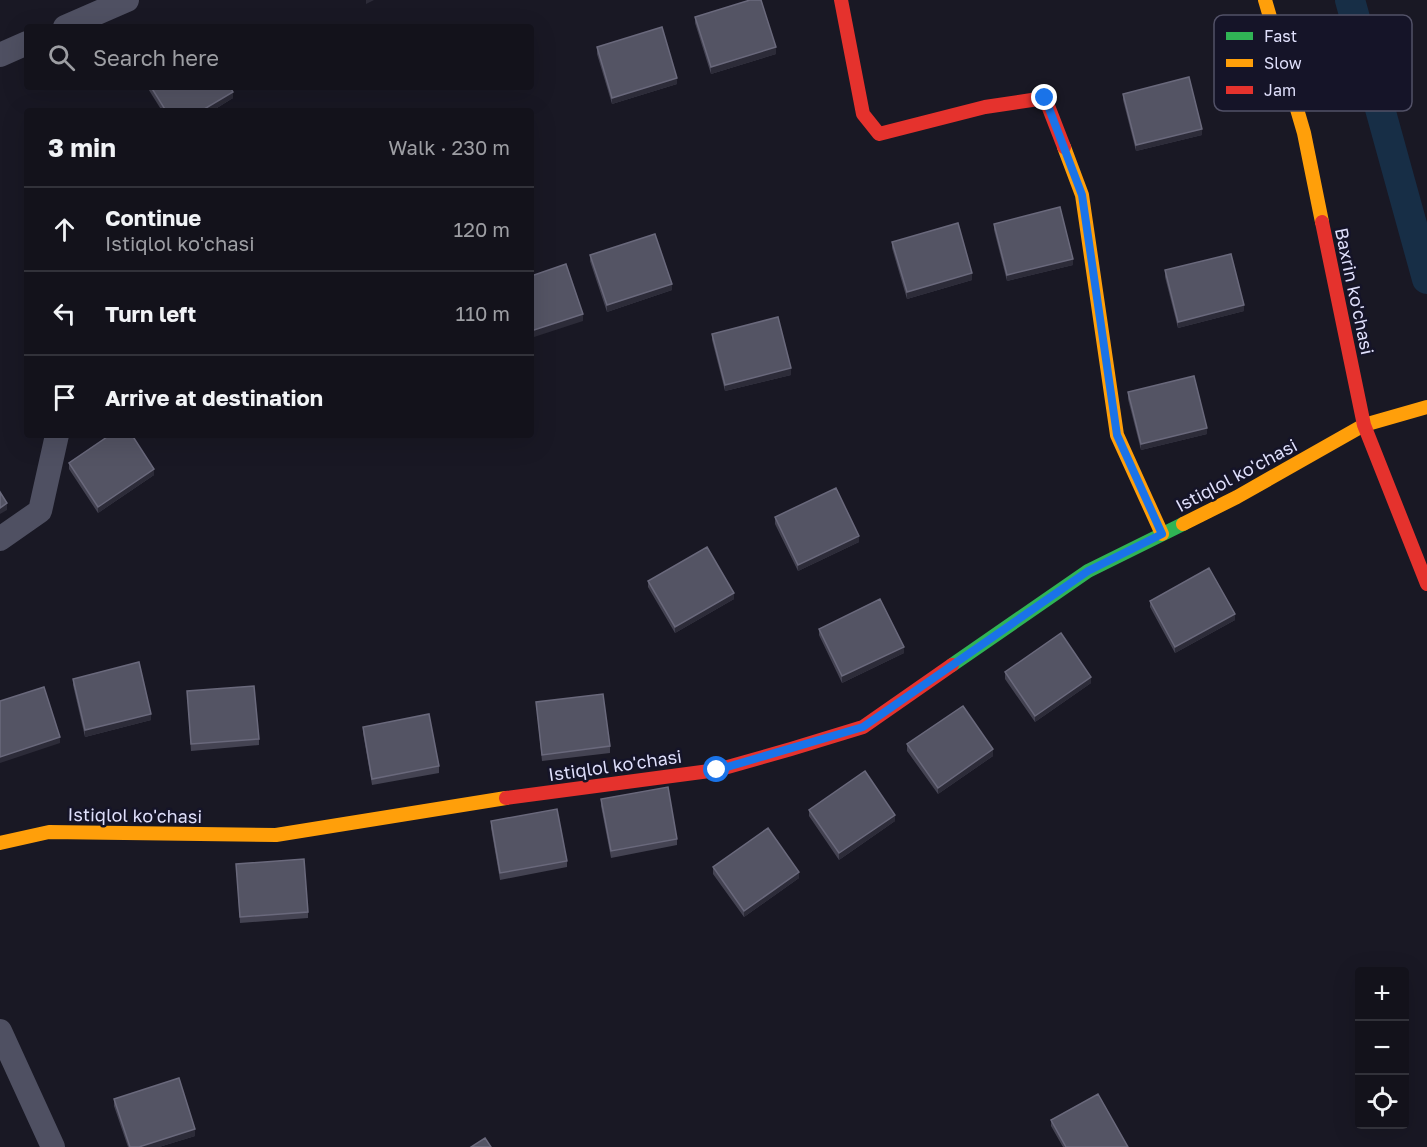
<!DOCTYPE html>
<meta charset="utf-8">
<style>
:root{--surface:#13121b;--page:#202028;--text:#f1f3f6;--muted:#9d9ea3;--line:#32323a}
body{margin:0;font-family:"Golos Text",sans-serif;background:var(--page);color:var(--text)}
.controls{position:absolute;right:18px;bottom:18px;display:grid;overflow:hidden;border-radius:6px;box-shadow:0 6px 24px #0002}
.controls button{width:54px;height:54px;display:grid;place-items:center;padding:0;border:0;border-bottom:2px solid var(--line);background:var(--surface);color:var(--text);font:30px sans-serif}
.stop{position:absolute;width:18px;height:18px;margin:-14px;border:4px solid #1a73e8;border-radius:50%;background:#fff}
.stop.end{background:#1a73e8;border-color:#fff;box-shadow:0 2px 6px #0008}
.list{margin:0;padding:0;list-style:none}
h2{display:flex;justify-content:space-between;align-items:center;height:78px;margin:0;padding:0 24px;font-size:26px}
h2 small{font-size:20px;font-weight:400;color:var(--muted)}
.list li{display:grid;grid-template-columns:39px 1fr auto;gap:18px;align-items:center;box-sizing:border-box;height:84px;padding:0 24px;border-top:2px solid var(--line)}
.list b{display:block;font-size:22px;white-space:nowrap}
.list p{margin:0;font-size:20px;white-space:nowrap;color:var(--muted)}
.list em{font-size:20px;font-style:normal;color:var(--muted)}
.icon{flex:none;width:33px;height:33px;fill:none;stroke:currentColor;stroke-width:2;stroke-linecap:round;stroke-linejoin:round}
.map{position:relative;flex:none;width:1427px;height:1147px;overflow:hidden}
.search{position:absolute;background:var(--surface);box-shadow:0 6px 24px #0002;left:24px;top:24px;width:510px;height:66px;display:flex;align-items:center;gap:15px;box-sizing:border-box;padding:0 21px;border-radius:6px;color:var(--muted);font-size:22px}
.panel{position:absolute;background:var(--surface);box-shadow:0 6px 24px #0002;left:24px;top:108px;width:510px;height:330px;border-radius:6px}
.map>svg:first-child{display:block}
</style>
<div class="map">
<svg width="1427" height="1147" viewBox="0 0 1427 1147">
<rect width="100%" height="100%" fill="#191824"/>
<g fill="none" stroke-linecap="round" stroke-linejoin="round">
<!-- canal -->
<path stroke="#172e46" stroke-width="30" d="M1350,0l77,279"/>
<!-- street -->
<path stroke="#4f5062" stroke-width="24" d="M65,27l62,-27
M0,55l27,-12
M0,539l40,-28 17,-76
M0,1031l53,116"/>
<!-- fast -->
<path stroke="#30b455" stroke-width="14" d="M952,665l136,-94 95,-47"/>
<!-- slow -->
<path stroke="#ff9f0a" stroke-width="14" d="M1265,0l39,133 18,89
M1064,147l18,48 35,240 45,99
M1183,524l54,-27 127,-72 63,-18
M0,843l49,-11 227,3 230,-37"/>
<!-- jam -->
<path stroke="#e5322d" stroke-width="14" d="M841,0l22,114 16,20 106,-27 60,-9 19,49
M1322,222l42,203 63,159
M506,798l211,-28 74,-21 72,-22 89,-62"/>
</g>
<!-- wall -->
<path fill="#444352" d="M695,17l81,37 -65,20 -16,-51z
M597,47l80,37 -65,20 -15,-50z
M147,87h83l3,11 -21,13h-50z
M1123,94l79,41 -66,16 -13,-51z
M994,224l79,41 -66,16 -13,-51z
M892,242l80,38 -65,19 -15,-51z
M590,255l82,35 -65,22 -17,-51z
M1165,270l79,41 -66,17 -13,-51z
M712,334l79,41 -66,16 -13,-51z
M1128,392l79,42 -66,16 -13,-51z
M69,463l85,12 -56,38 -29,-44z
M775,517l84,25 -61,29 -23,-47z
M648,581l86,18 -59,34 -27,-46z
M1150,601l85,19 -60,33 -25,-46z
M819,629l85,24 -62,30 -23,-48z
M1005,672l86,11 -56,39 -30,-43z
M73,679l78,41 -66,17 -12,-52z
M187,691l72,48v6l-68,6z
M536,702l74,44v7l-68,8z
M363,727l76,39v7l-67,12 -9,-52z
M907,744l86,12 -55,38 -31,-43z
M601,799l76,40v6l-66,13 -10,-52z
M809,810l86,11 -56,39 -30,-44z
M491,821l76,40v6l-67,13 -9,-52z
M236,864l72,48v6l-68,5z
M713,867l86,11 -55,39 -31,-43z
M114,1099l81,37 -36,11h-31l-14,-41z
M1051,1120l77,27h-65l-12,-21z"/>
<!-- shaded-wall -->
<path fill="#2c2b38" d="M366,0h8l-8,4z
M776,47v7l-65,20v-7z
M677,78v6l-65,20v-6z
M233,92v6l-21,13h-11z
M1202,129v6l-66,16v-6z
M1073,259v6l-66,16v-6z
M972,273v7l-65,19v-7z
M672,284v6l-65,22v-7z
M1244,305v6l-66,17v-6z
M583,314v7l-52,17v-7z
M791,368v7l-66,16v-6z
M1207,428v6l-66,16v-6z
M154,469v6l-56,38v-6z
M7,503v7l-7,4v-6z
M859,536v6l-61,29v-6z
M734,593v6l-59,34v-6z
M1235,614v6l-60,33v-6z
M904,647v6l-62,30v-7z
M1091,677v6l-56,39v-6z
M151,714v6l-66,17v-7z
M60,737v6l-60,20v-6z
M993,749v7l-55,38v-6z
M895,815v6l-56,39v-7z
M799,872v6l-55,39v-6z
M195,1129v7l-36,11h-20z"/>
<!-- building -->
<path fill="#545464" stroke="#6a697c" stroke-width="1.5" d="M750,0h11l15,47 -65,20 -16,-50z
M662,27l15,51 -65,20 -15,-51z
M1189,77l13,52 -66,16 -13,-51z
M151,87h79l3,5 -32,19h-35z
M1060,207l13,52 -66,16 -13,-51z
M958,223l14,50 -65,19 -15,-50z
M655,234l17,50 -65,21 -17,-50z
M1231,254l13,51 -66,17 -13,-52z
M566,264l17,50 -52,17v-55z
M778,317l13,51 -66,17 -13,-51z
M1194,376l13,52 -66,16 -13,-52z
M110,435h22l22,34 -56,38 -29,-44z
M836,488l23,48 -61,29 -23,-48z
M0,492l7,11 -7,5z
M707,547l27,46 -59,34 -27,-46z
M1209,568l26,46 -60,33 -25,-46z
M880,599l24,48 -62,29 -23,-47z
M1061,633l30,44 -56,39 -30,-44z
M139,662l12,52 -66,16 -12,-51z
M254,686l5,53 -68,5 -4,-53z
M44,687l16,50 -60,20v-56z
M603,694l7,52 -68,9 -6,-53z
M963,706l30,43 -55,39 -31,-44z
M429,714l10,52 -67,13 -9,-52z
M865,771l30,44 -56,38 -30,-43z
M668,787l9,52 -66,12 -10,-52z
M557,809l10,52 -67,12 -9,-52z
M768,828l31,44 -55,39 -31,-44z
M304,859l4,53 -68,5 -4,-53z
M179,1078l16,51 -56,18h-9l-16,-48z
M1098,1094l30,53h-62l-15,-27z
M485,1138l6,9h-20z"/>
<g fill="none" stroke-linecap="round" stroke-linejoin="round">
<!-- route -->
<path stroke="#1a73e8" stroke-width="8" d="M717,770l146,-43 225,-156 74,-37 -45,-99 -35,-240 -37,-97"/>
</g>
<g text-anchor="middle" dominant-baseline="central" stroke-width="5" stroke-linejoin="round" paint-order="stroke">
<!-- street labels -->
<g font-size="18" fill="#dfdffb" stroke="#151428">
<text transform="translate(1355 291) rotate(78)">Baxrin ko'chasi</text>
<text transform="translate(1236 475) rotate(-28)">Istiqlol ko'chasi</text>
<text transform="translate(615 765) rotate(-8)">Istiqlol ko'chasi</text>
<text transform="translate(135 815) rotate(1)">Istiqlol ko'chasi</text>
</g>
</g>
<!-- legend -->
<rect x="1214" y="15" width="198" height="96" rx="9" fill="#151428" stroke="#525167" stroke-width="1.5"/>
<rect x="1226" y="32" width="27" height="8" fill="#30b455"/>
<rect x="1226" y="59" width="27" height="8" fill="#ff9f0a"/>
<rect x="1226" y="86" width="27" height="8" fill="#e5322d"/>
<g font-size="16" fill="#dfdffb">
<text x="1264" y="42">Fast</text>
<text x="1264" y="69">Slow</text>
<text x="1264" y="96">Jam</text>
</g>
</svg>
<div class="controls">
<button>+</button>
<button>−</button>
<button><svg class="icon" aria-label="locate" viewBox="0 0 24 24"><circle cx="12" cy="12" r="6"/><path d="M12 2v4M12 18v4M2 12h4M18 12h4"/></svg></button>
</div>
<div class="stop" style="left:717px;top:770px"></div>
<div class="stop end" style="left:1045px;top:98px"></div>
<div class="search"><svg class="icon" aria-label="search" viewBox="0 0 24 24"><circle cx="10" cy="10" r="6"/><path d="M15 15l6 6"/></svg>Search here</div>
<section class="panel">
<h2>3 min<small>Walk · 230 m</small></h2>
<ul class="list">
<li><svg class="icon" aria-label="ahead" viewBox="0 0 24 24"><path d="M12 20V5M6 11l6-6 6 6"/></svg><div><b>Continue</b><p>Istiqlol ko'chasi</p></div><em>120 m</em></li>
<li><svg class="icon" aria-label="left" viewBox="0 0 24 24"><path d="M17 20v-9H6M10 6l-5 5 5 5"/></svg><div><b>Turn left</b></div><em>110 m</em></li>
<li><svg class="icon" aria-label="arrive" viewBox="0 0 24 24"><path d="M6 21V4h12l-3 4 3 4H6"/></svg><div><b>Arrive at destination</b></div></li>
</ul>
</section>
</div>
